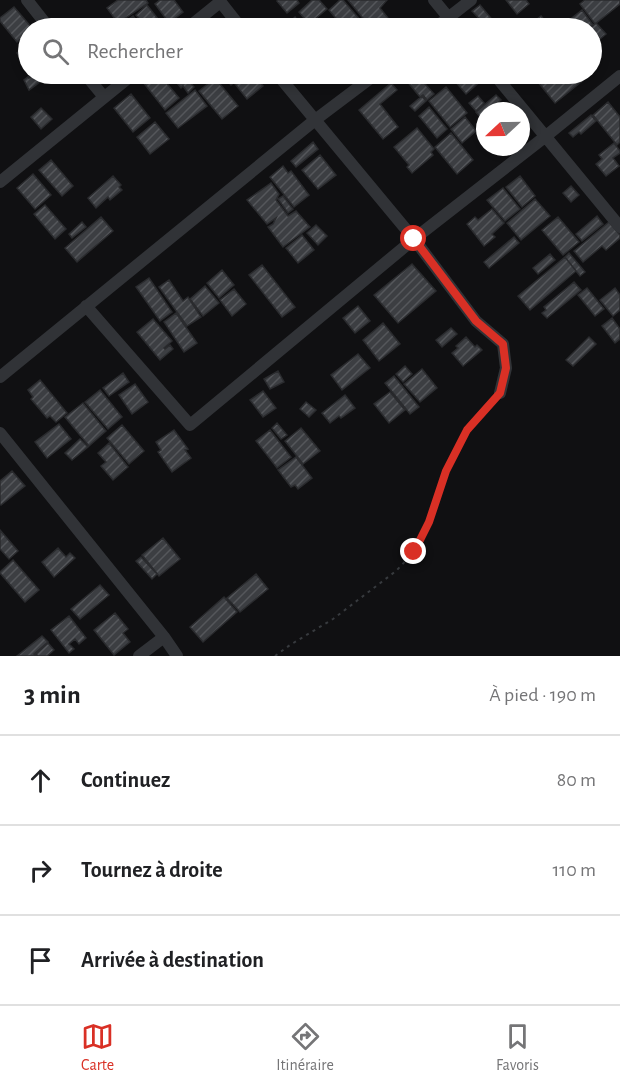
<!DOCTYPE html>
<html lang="fr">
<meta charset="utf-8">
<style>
:root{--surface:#fff;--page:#f2f2f2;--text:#202124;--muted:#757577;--line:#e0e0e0;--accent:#d93025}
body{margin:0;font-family:"Alegreya Sans",sans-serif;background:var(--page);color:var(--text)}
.compass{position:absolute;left:476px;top:102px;width:54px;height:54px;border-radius:50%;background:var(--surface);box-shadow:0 3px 9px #0003;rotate:248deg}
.stop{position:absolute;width:18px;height:18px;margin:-14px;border:4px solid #d93025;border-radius:50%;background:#fff}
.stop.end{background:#d93025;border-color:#fff;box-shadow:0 2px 6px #0008}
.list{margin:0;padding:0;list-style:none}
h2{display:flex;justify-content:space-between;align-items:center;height:78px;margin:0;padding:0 24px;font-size:26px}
h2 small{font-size:20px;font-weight:400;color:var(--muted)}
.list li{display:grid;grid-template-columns:39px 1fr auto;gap:18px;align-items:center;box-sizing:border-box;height:90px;padding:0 24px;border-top:2px solid var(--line)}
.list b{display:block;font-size:22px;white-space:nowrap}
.list em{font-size:20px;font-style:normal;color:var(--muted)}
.icon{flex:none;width:33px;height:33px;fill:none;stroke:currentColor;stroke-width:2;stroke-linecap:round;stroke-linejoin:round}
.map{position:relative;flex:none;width:620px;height:656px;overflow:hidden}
.search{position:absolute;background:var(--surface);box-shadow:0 3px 9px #0003;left:18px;right:18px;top:18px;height:66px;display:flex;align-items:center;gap:15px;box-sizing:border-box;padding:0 21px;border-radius:33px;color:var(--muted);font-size:22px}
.sheet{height:348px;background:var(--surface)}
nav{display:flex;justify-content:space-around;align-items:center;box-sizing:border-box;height:84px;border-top:2px solid var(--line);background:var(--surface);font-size:16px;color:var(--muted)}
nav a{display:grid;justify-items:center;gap:3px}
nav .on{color:var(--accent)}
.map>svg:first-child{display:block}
</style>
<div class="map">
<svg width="620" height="656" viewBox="0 0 620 656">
<defs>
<pattern id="building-hatch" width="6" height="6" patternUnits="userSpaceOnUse" patternTransform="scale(1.5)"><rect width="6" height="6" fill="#3c3e42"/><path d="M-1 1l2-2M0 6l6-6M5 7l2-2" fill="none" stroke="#55575b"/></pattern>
</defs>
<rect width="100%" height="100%" fill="#101012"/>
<!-- building -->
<path fill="url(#building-hatch)" stroke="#2a2b2e" stroke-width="1.5" d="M118,0h28l2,3 -30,20 -11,-15z
M160,0h14l9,12 -14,11 -14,-19z
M278,0h19l2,3 -12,10 -10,-12z
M312,0h7l8,9 -18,15 -10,-12z
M340,0h3l24,28h-23l-15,-18z
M348,0h39l-7,8 15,19 -2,1h-22z
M506,0h20l3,4 -12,10z
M585,0h35v4l-25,20 -15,-20z
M147,5l18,23h-18l-11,-13z
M480,5l19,23h-11l-16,-17z
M14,7l18,21h-4v5l-11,9 -17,-21v-3z
M582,10l11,15 -5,3h-29z
M133,16l9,12h-18l-3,-3z
M541,16l10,12h-23l-1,-1z
M295,17l6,9 -3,2h-6l-4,-5z
M596,23l10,11 -6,5 -10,-11z
M28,45v16l-4,3 -7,-11z
M34,74l1,1 7,-1 2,5 -15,11 -5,-10 5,-4v2l3,-1v-2z
M153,74h6l20,24 -14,12 -22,-28z
M172,74h11l11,13 -6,6 -5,-7 -2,2 -8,-10 2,-2z
M221,74h24l-14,11z
M249,74h4l10,12 -16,13 -12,-15z
M405,74h11l18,20 -7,6 -4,-5 -3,2 -14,-17 2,-2z
M462,74h15l5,6 -16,14 -12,-14z
M526,74h19l-11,9z
M548,74h34l4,4 -31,25 -17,-21z
M215,78l23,28 -16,13 -23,-28z
M391,83l6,7 -17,14 18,23 -15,12 -24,-29z
M446,87l21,26 -17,14 -21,-26z
M195,90l12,16 -29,22 -12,-15z
M131,94l19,24 -17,14 -19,-24z
M496,95l5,5 -13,11h-3v2l-5,4 -4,-5z
M422,96l4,5 -11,10 -5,-5z
M478,96l6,7 -8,8 -7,-8z
M608,102l12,15v25l-3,3 -24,-30z
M429,107l18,22 -10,9 -18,-22z
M41,108l11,11 -11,10 -10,-12z
M591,115l5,6 -15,13 -2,-2 -6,5 -4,-4z
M465,117l11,14 -14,12 -11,-14z
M155,122l14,17 -19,15 -13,-17z
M417,128l17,21 -3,3 2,3 -21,18 -5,-6 2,-2 -15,-18z
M451,133l22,27 -16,14 -22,-27z
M313,142l5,7 -22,18 -5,-6z
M614,143l6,8v2l-7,5 6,8 -13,10 -10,-12 6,-5 -3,-4z
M320,155l16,20 -18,14 -16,-19z
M51,160l22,26 -11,10 -23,-26z
M283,166l5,7 3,-2 18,24 -15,12 -24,-30z
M33,174l18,21 -16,14 -18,-21z
M113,176l8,9 -2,2 3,3 -12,10 -2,-3 -12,11 -8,-10z
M520,176l15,20 -13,11 -16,-20z
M271,183l8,11 -3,6 12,16 8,-5 14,16 -27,20 -15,-20 5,-3 3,-6 -9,6 -20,-24z
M571,186l8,9 -8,7 -8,-9z
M503,188l17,21 -15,12 -18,-21z
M283,196l10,13 -5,4 -10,-14z
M535,199l15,17 -29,24 -14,-17z
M45,205l21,24 -11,10 -21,-25z
M492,209l12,14 -12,11 3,3 -11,9 -17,-22 8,-7 3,3z
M597,216l6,8 -21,17 -6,-7z
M101,217l12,14 -36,31 -12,-14z
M558,217l21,25 -16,13 -21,-25z
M82,222l4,5 -14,11 -3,-4z
M609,222l11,13v3l-14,12 -4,-4 -19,16 -9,-11z
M316,225l11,11 -9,9 -11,-12z
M302,235l12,15 -16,13 -12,-15z
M514,237l5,6 -30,25 -5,-6z
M569,253l16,19 -5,4 -15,-19z
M550,254l5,6 -17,14 -5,-6z
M565,257l11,14 -46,39 -12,-14z
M412,264l24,27 -38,32 -24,-28z
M262,265l33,42 -13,10 -33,-42z
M222,270l12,15 -15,13 -12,-15z
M149,278l23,34 -12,9 -24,-34z
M169,280l14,21 5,-4 13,20 -14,9 -28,-39z
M574,282l7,8 -34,28 -5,-5 4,-3 -2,-3z
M205,286l14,17 -16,13 -13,-17z
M587,288l17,21 -9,7 -17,-21z
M615,288l5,7v15l-7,6 -13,-16z
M234,289l12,15 -14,12 -12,-16z
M358,306l12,15 -15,12 -12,-15z
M176,313l21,30 -13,9 -20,-30z
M612,318l8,11v10l-5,4 -13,-17z
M153,319l19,22 -8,7 1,1 5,-4 3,4 -13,11 -23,-28z
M383,323l17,21 -21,17 -16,-21z
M451,328l6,6 -15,13 -6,-7z
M466,337l9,10 2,-2 5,5 -19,16 -11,-13 6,-5 -2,-2z
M589,337l7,7 -23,22 -7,-6z
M358,354l12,14 -28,22 -11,-15z
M405,366l7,8 -9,8 -7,-8z
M422,369l15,19 -17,14 -16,-18z
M278,371l6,11 -14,7 -6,-10z
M123,373l6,9 -20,14 -6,-8z
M394,376l25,31 -9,7 -25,-31z
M40,380l27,33 -11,9 -6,-6 -3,2 -16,-19 2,-2 -5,-7z
M135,384l13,18 -16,12 -13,-19z
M100,390l22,27 -14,12 -23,-27z
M263,391l13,17 -13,9 -13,-17z
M390,392l15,18 -16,13 -15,-19z
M345,395l10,13 -14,10 -2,-2 -9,7 -8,-10z
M306,402l10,8 -7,7 -9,-8z
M83,403l23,28 -17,15 -24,-29z
M277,423l10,12 -6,4 -9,-11z
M59,424l12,15 -24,19 -12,-16z
M122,425l22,26 -15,13 -22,-26z
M301,428l19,23 -17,13 -18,-23z
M174,430l14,19 -3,1 6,8 -19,14 -14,-20 3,-2 -5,-8z
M270,430l21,27 -14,11 -21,-27z
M80,439l8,8 -16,13 -7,-7z
M109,443l19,24 -15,13 -12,-14 5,-4 -8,-9z
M296,457l16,21 -14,11 -3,-4 -4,2 -13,-17z
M12,471l13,15 -24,19 -1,-1v-23z
M0,530l18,21 -9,8 -9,-10z
M163,538l17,21 -21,17 -17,-21z
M58,548l8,9 4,-4 5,5 -21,19 -12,-15z
M141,557l16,17 -5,5 -16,-18z
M13,560l26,30 -14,12 -25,-29v-1z
M256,574l12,15 -28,23 -13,-14z
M100,585l9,10 -29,24 -9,-10z
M224,597l13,15 -34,30 -13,-15z
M115,613l13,16 -5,4 7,9 -16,13 -20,-25z
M69,616l17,22 -7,6 -4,-5 -6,5 5,5 -5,4 -18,-23z
M42,636l6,6 -14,12 2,2h-19z
M48,643l6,7 -7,6h-9l-2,-2z"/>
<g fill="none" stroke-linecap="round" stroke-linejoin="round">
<!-- path -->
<path stroke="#373a3e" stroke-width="2" stroke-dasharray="3 4.5" stroke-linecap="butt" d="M275,656l15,-11 43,-26 63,-48 18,-19 15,-30 17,-51 21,-41 25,-29"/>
<!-- minor -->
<path stroke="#313337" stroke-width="12" d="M27,0l22,28
M219,0l22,28
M434,0l23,28
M188,28l32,-26
M435,28l36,-28
M85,74l19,23
M277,74l137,165 62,82 27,23 3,24 -6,25
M494,74l126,153
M0,182l133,-108
M86,306l104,119 224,-186 132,-103 74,-60
M0,377l315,-257 61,-46
M0,433l164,204 13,19
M139,656l25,-19"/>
</g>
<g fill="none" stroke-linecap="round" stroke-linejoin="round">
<!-- route -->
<path stroke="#d93025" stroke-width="8" d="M414,552l15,-30 17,-51 21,-41 33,-37 6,-25 -3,-24 -27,-23 -62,-82"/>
</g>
</svg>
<svg class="compass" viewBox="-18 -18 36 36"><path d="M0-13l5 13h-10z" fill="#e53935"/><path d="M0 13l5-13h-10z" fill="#757577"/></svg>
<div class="stop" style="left:414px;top:239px"></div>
<div class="stop end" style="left:414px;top:552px"></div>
<div class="search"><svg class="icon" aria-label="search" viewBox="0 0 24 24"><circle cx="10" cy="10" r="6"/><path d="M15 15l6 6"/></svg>Rechercher</div>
</div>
<section class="sheet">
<h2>3 min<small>À pied · 190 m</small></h2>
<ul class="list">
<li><svg class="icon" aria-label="ahead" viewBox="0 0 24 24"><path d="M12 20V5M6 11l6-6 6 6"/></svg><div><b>Continuez</b></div><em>80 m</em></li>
<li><svg class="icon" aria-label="right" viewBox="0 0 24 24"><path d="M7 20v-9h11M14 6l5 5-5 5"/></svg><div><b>Tournez à droite</b></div><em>110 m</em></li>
<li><svg class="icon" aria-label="arrive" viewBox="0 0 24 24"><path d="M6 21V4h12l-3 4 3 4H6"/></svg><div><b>Arrivée à destination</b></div></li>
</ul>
</section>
<nav>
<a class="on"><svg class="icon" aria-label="map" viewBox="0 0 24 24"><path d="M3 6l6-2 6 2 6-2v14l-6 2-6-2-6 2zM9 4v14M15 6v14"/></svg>Carte</a>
<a><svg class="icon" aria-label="directions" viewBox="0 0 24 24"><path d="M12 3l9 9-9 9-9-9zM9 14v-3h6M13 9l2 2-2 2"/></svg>Itinéraire</a>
<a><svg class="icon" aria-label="saved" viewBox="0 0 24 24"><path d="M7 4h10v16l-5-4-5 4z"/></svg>Favoris</a>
</nav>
